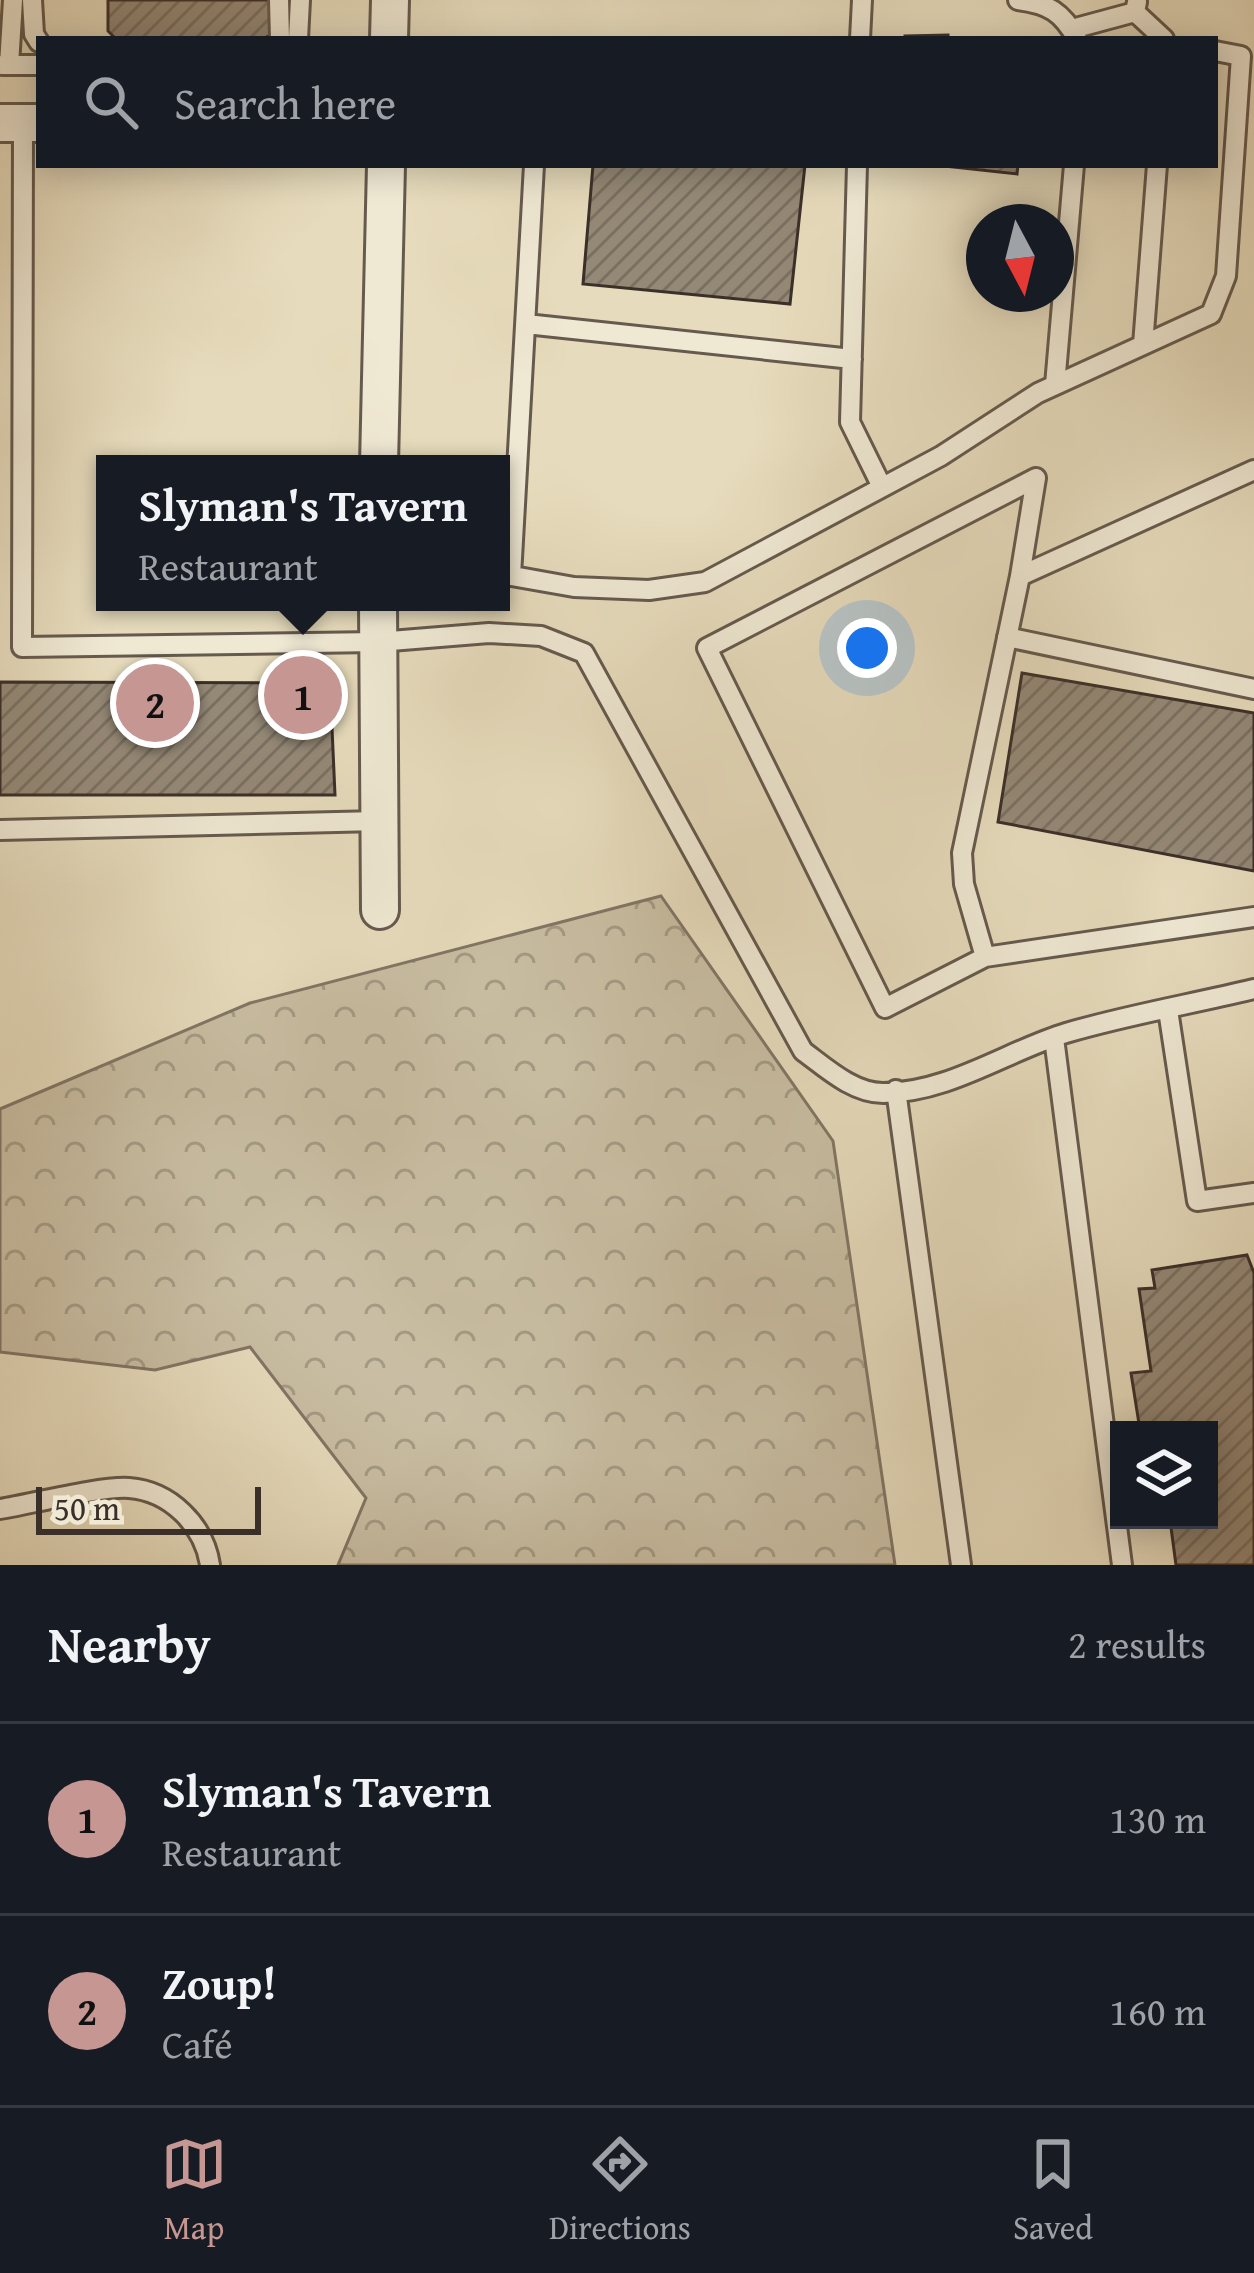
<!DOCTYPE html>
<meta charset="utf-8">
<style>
:root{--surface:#171b24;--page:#20242c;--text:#f1f3f6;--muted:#9ea1a6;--line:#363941;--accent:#c59692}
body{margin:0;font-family:"Gentium Book Plus",serif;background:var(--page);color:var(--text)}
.controls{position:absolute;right:36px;bottom:36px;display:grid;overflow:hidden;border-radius:0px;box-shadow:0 6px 30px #0003}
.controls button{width:108px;height:108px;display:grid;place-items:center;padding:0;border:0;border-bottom:3px solid var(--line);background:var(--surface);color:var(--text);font:60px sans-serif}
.compass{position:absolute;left:966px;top:204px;width:108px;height:108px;border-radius:50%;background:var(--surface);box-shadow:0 6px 30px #0003;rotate:173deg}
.scale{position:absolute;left:36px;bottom:30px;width:225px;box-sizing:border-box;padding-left:12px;border:6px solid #3b2f2a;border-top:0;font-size:33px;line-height:42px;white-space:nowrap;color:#3b2f2a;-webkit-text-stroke:9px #efe8d3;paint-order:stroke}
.you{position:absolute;left:867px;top:648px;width:42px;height:42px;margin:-30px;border:9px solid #fff;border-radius:50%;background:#1a73e8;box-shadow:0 0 0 18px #1a73e833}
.badge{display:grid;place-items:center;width:78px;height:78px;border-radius:50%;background:var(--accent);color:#111;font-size:39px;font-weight:700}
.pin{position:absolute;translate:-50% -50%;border:6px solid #fff;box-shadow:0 3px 12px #0006}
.popup{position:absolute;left:96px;top:455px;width:414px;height:156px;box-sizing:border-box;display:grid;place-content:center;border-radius:0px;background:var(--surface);filter:drop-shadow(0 3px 9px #0005);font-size:39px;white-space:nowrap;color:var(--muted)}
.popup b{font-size:45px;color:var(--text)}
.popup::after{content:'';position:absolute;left:50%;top:100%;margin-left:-24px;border:24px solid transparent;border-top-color:var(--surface)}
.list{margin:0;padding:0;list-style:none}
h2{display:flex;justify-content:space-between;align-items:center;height:156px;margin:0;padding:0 48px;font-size:51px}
h2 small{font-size:39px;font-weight:400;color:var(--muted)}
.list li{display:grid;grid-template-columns:78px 1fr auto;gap:36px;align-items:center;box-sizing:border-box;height:192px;padding:0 48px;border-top:3px solid var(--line)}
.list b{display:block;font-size:45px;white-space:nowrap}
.list p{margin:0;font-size:39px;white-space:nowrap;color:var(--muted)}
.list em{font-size:39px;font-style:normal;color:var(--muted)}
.icon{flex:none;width:66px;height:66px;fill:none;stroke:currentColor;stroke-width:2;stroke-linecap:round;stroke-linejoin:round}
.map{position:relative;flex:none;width:1254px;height:1565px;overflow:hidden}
.search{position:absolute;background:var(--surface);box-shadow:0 6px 30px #0003;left:36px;right:36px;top:36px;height:132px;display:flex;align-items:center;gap:30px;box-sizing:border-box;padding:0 42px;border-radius:0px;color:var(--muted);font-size:45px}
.sheet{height:540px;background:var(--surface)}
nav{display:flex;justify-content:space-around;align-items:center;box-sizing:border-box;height:168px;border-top:3px solid var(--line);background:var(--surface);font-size:33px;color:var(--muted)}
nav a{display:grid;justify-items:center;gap:6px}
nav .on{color:var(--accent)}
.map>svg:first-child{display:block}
</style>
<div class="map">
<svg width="1254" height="1565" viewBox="0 0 1254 1565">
<defs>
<pattern id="forest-crowns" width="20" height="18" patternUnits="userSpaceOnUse" patternTransform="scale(3)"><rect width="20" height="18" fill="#c9bea3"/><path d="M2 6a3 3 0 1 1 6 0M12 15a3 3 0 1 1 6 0" fill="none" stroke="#a49b85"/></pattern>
<pattern id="building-hatch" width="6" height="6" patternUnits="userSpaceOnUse" patternTransform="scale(3)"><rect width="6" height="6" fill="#948876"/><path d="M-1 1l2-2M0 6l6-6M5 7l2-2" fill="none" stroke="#7a7061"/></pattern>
</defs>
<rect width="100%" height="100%" fill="#e6dbbc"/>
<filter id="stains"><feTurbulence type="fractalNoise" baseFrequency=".00167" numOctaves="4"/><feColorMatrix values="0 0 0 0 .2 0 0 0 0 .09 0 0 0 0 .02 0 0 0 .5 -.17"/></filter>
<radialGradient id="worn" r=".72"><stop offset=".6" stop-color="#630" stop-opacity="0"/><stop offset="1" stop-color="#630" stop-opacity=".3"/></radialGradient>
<!-- forest -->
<path fill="url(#forest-crowns)" stroke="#827666" stroke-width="3" d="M661,896l172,245 62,424h-557l28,-67 -116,-151 -95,23 -155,-18v-243l250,-106z"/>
<!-- building -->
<path fill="url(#building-hatch)" stroke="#3b2f2a" stroke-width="3" d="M108,0h164v34l-9,5h-147l-8,-8z
M948,35v4h-43v-3z
M593,165h212l-15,139 -207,-20z
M935,165h83l-1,9z
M1022,673l232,40v158l-256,-49z
M0,682l330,1 5,112h-335z
M1247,1255l7,18v292h-78l-6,-45h39v-90h-69l-9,-57 20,-2 -12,-82 16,-1 -3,-18z"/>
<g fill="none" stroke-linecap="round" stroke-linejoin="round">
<defs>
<path id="lane" d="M32,0l2,34 5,8
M279,0l1,39
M1018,0c31,4 44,12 59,39
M1137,2l-2,10 29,27
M1072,29l63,-17
M298,39l2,-39
M860,39l2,-39
M2,65h37
M9,65l4,-65
M23,123l-1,524 356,-5 111,-9 52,3 43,17 219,398c23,17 50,42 80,42 65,0 124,-42 183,-60 61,-18 126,-29 188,-44
M857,165l-7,257 32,65
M526,324l326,35
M1143,345l14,-180
M1055,385l19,-220
M1036,478l-329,170 178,360 100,-51 269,-40
M501,574l73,13 75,3 56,-8 236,-126 97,-63 173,-79 15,-38 15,-220 -26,-5
M511,576l23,-411
M1020,576l234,-106
M1007,637l247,52
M0,830l378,-9
M985,957l-21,-73 -2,-31 58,-277 16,-98
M1168,1010l29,191 57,-8
M1054,1038l68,527
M896,1090l65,475
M0,1509c31,-5 101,-23 129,-21 41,3 75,37 81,77"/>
<path id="street" d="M389,39l1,-39
M0,123h39
M379,464l7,-299
M378,602l2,308"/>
</defs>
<!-- lane casing -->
<use href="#lane" stroke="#665a4e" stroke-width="24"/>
<!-- street casing -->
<use href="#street" stroke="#665a4e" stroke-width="42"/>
<!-- lane -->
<use href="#lane" stroke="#efe8d3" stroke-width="18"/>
<!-- street -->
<use href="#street" stroke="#efe8d3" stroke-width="36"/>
</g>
<rect width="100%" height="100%" filter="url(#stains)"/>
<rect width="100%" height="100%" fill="url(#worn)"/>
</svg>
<div class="controls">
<button><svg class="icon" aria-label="layers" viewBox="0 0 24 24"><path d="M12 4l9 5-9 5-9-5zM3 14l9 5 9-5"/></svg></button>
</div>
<svg class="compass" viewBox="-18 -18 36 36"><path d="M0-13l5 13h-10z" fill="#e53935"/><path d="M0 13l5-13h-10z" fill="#9ea1a6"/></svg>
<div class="scale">50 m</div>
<div class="you"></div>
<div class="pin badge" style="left:303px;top:695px">1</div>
<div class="popup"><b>Slyman's Tavern</b>Restaurant</div>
<div class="pin badge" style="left:155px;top:703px">2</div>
<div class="search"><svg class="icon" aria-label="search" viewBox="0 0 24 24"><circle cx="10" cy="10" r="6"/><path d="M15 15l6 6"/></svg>Search here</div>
</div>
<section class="sheet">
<h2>Nearby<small>2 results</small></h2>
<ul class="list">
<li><span class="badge">1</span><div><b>Slyman's Tavern</b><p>Restaurant</p></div><em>130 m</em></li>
<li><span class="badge">2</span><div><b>Zoup!</b><p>Café</p></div><em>160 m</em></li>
</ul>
</section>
<nav>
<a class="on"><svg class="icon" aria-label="map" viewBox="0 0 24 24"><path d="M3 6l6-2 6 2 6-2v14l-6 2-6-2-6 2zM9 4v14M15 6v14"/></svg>Map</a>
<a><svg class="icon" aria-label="directions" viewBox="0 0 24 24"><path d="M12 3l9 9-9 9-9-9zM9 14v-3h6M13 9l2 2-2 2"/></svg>Directions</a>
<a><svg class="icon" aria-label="saved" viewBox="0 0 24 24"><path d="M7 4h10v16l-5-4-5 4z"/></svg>Saved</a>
</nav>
